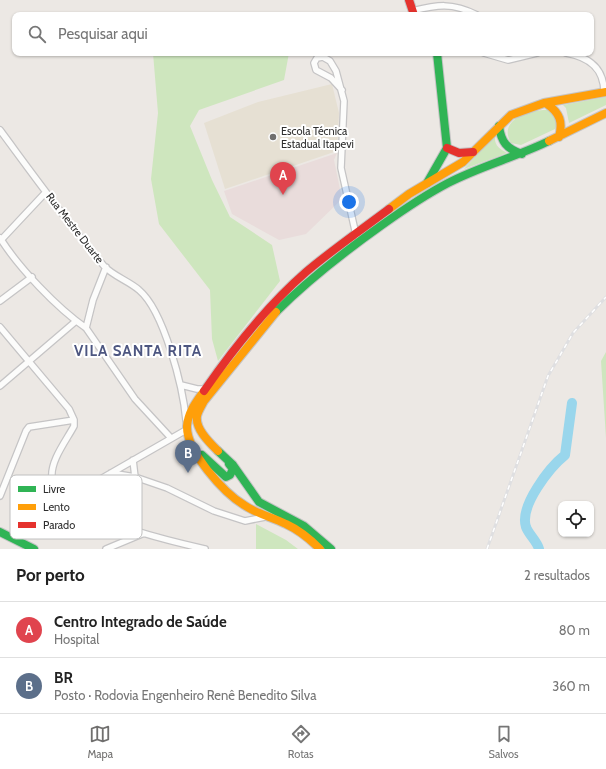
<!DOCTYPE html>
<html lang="pt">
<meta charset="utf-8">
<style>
:root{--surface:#fff;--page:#f2f2f2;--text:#222;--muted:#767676;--line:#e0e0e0;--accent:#706f6e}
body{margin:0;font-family:Cabin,sans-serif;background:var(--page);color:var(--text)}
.controls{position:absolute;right:12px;bottom:12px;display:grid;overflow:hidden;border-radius:8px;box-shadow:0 1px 3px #0004}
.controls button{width:36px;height:36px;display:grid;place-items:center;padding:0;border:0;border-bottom:1px solid var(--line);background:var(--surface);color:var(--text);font:20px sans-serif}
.you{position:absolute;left:349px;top:202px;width:14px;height:14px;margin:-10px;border:3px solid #fff;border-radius:50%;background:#1a73e8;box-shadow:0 0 0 6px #1a73e833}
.badge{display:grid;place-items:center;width:26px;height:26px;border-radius:50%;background:var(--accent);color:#fff;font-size:13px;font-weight:700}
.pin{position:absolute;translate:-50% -33px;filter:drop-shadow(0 1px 2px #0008)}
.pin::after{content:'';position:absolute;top:21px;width:14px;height:12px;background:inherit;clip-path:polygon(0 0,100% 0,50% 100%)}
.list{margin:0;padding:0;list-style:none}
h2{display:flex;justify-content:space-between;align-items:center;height:52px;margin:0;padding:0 16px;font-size:17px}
h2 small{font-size:13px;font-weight:400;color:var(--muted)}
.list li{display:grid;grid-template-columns:26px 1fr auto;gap:12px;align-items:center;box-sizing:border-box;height:56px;padding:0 16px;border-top:1px solid var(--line)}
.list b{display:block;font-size:15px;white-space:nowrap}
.list p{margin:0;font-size:13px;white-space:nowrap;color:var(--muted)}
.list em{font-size:13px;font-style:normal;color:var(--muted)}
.icon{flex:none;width:22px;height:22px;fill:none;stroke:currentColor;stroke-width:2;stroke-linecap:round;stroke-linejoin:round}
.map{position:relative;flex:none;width:606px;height:549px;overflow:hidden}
.search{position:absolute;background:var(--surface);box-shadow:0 1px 3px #0004;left:12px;right:12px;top:12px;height:44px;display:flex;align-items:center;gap:10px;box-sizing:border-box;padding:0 14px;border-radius:8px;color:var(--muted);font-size:15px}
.sheet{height:164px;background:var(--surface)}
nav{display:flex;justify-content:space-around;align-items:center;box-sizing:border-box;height:56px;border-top:1px solid var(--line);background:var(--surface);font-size:11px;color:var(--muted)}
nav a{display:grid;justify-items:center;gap:2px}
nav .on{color:var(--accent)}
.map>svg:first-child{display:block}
</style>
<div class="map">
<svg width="606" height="549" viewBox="0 0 606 549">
<rect width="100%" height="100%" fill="#ece8e4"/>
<!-- education -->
<path fill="#e6e0d3" d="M332,84l7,29 -2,38 -112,38 -21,-66 54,-21z"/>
<!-- medical -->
<path fill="#e9dcdb" d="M337,153l-3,7 8,39 -36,35 -27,6 -47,-26 -8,-23z"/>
<!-- green -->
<path fill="#cee6be" d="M153,53h136l-5,27 -85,30 -9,16 22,54 18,37 42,28 8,36 -62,80 -6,-22 -2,-49 -51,-66 -8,-45 7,-66z
M606,97v8l-37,18 -3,-15 -3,-3z
M549,110l4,2 5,10 -3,7 -34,16 -10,-2c-14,-24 20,-34 38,-33z
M495,136c-1,10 5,13 12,17l-43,16z
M606,352v86l-5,-77z
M256,524l30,16 12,9h-42z"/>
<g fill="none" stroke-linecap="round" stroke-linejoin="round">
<!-- river -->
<path stroke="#99d6ec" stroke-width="10" d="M539,549c-2,-8 -10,-14 -13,-22 -7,-21 24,-60 39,-72l7,-52"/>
<defs>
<path id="street" d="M412,11c25,-6 40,-9 65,4
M484,53l24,7 29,-7
M566,53c23,4 38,15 38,39
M342,90l-11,-12 -15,-8 -2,-7 3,-5 6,-1 7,4 6,10 8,30 -3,67 15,67
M0,130c34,46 67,92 104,136 9,10 25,15 35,24 25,21 44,97 47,130
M0,238c19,30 57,70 86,90l49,71 36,39
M1,240l45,-48
M0,301l32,-24
M0,327l69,82 5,11v6c-8,15 -24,35 -22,52 4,38 122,64 153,71
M86,328l7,-28 13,-33
M181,385l16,4h8
M0,386l76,-65
M133,460l2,17
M111,473l24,4 32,11 47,23 31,10 20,-4
M0,496l26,-65 3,-4 45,-7
M66,499l120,-69
M106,549l36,-15"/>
<path id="fast" d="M499,126c2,16 8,23 23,28
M427,183l20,-35 -10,-95
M276,312c33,-33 68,-60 106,-87 21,-15 43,-30 66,-42 33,-17 68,-26 101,-42
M218,451l15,14 26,37 45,24 27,23
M202,455l24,22 4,-2 3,-6 -4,-5
M0,532l34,17"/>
<path id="slow" d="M547,104c13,9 16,18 12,33
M549,141l57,-28
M389,209l20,-15 54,-32 48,-47 33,-12 62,-11
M204,391c-7,10 -16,21 -17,35 -1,25 37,67 57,79 13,9 28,12 42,19 13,6 24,15 34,25
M218,451c-8,-8 -23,-22 -21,-35 1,-5 5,-11 7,-15l72,-89"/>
<path id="jam" d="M409,0l5,15
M447,148l12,5 14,-1
M204,391c29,-42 63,-85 102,-119 26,-22 55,-42 83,-63"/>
</defs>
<!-- street casing -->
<use href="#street" stroke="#c5c4c5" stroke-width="8"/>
<!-- fast casing -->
<use href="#fast" stroke="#c5c4c5" stroke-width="10"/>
<!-- slow casing -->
<use href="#slow" stroke="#c5c4c5" stroke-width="10"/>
<!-- jam casing -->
<use href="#jam" stroke="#c5c4c5" stroke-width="10"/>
<!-- street -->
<use href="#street" stroke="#fcfcfb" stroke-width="5.5"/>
<!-- fast -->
<use href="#fast" stroke="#30b455" stroke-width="8"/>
<!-- slow -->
<use href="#slow" stroke="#ff9f0a" stroke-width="8"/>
<!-- jam -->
<use href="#jam" stroke="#e5322d" stroke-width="8"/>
<defs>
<path id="rail" d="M487,549l61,-173 25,-43 33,-36"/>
</defs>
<!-- rail casing -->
<use href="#rail" stroke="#dfdfe1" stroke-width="3"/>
<!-- rail -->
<use href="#rail" stroke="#fff" stroke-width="1.5" stroke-dasharray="4.5" stroke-linecap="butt"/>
</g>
<!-- markers -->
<circle fill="#706f6e" stroke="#fff" stroke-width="1.5" cx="273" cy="137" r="4"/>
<g text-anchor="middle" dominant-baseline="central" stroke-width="4" stroke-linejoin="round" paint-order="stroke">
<!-- poi labels -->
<g font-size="11" fill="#2e2e2e" stroke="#fff" text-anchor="start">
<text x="281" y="131">Escola Técnica<tspan x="281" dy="13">Estadual Itapevi</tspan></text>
</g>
<!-- street labels -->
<g font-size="11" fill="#2e2e2e" stroke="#fff">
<text transform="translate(75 228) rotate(52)">Rua Mestre Duarte</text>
</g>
<!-- district labels -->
<g font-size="15" font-weight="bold" letter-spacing="1" fill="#4d5680" stroke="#fff">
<text x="138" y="351">VILA SANTA RITA</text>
</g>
</g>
<!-- legend -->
<rect x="10" y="475" width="132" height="64" rx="6" fill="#fff" stroke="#c0c0c0" stroke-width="1"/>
<rect x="18" y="486" width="18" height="6" fill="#30b455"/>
<rect x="18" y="504" width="18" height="6" fill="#ff9f0a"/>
<rect x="18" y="522" width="18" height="6" fill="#e5322d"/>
<g font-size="11" fill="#2e2e2e">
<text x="43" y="493">Livre</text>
<text x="43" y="511">Lento</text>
<text x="43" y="529">Parado</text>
</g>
</svg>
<div class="controls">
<button><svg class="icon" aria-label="locate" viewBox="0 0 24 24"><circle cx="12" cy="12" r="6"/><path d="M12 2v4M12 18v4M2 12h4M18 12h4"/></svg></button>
</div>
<div class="you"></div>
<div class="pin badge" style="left:283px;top:195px;background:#e0444e">A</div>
<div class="pin badge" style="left:188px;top:473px;background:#5c6f8a">B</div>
<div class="search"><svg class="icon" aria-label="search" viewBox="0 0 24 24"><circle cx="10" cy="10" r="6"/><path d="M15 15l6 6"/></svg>Pesquisar aqui</div>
</div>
<section class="sheet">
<h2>Por perto<small>2 resultados</small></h2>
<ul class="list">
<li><span class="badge" style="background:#e0444e">A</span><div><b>Centro Integrado de Saúde</b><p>Hospital</p></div><em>80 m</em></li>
<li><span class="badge" style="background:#5c6f8a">B</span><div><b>BR</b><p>Posto · Rodovia Engenheiro Renê Benedito Silva</p></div><em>360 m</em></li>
</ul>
</section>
<nav>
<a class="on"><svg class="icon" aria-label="map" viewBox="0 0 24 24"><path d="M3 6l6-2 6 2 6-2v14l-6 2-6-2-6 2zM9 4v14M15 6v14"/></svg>Mapa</a>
<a><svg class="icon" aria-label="directions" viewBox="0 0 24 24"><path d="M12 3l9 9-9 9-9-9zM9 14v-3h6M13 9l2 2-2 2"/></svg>Rotas</a>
<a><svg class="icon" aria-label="saved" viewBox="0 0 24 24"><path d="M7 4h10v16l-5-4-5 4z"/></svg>Salvos</a>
</nav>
